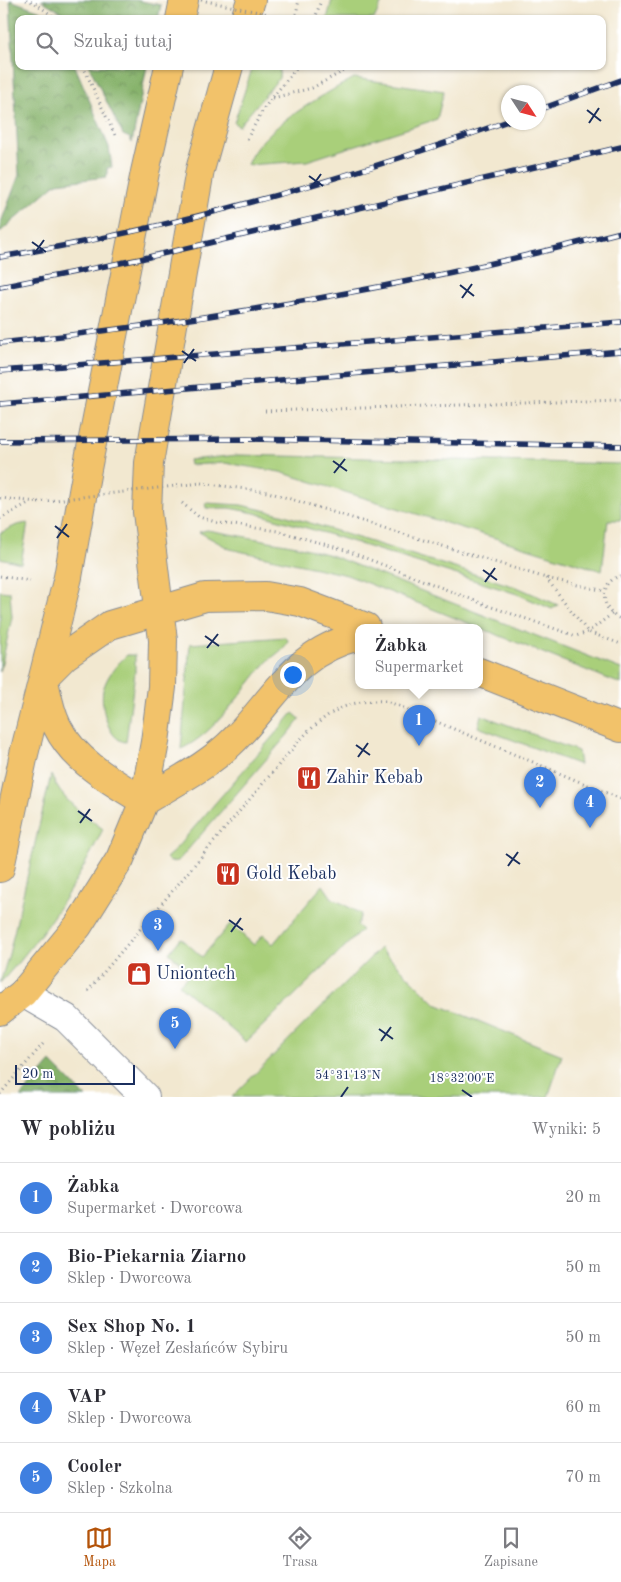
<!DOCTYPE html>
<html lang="pl">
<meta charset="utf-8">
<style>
:root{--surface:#fff;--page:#f7f7f7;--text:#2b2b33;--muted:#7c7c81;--line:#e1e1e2;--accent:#b45309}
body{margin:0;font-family:"Old Standard TT",serif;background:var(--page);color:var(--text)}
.compass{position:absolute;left:501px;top:85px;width:45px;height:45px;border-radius:50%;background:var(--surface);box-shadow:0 1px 4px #0004;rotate:126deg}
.scale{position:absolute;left:15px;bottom:12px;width:120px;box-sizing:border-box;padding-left:5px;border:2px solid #1b2f5e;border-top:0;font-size:14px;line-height:18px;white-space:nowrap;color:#1b2f5e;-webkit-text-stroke:4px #fff;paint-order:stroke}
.you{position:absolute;left:292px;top:674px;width:18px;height:18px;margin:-12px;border:4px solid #fff;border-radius:50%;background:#1a73e8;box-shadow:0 0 0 8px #1a73e833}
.badge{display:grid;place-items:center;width:32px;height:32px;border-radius:50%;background:var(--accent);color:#fff;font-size:16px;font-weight:700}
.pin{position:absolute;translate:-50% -41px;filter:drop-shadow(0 1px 2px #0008)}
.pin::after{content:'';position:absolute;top:26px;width:18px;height:15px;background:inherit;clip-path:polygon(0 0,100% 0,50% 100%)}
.popup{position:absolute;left:355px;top:624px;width:128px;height:65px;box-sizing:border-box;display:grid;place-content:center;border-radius:10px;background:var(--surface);filter:drop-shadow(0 1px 4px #0005);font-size:16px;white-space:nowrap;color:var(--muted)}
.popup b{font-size:19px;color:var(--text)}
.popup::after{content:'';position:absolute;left:50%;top:100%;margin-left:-10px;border:10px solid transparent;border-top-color:var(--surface)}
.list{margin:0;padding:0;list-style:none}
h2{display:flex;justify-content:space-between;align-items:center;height:65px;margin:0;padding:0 20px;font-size:21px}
h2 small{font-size:16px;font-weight:400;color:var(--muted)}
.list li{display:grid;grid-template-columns:32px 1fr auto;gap:15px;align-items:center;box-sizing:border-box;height:70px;padding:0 20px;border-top:1px solid var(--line)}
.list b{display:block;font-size:19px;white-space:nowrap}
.list p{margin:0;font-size:16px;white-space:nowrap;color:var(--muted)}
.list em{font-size:16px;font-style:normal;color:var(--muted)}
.icon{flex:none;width:28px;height:28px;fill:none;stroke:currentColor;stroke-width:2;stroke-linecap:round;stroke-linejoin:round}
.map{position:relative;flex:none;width:621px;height:1097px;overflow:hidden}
.search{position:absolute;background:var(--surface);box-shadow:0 1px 4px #0004;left:15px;right:15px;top:15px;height:55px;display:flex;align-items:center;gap:12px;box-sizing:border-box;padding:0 18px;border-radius:10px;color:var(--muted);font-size:19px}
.sheet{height:415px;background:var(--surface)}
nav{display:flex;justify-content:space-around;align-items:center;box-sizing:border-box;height:70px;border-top:1px solid var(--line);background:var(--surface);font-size:14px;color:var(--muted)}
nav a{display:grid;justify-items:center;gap:2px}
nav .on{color:var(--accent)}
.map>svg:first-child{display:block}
</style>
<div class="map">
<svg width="621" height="1097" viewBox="0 0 621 1097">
<defs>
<pattern id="forest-crowns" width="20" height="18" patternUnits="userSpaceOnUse" patternTransform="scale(1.25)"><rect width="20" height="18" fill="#86b26a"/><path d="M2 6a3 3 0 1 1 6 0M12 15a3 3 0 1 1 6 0" fill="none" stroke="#6d915a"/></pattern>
</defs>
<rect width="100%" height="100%" fill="#fff"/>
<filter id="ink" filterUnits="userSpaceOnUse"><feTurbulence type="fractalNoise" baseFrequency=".02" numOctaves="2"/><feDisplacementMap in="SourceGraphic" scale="10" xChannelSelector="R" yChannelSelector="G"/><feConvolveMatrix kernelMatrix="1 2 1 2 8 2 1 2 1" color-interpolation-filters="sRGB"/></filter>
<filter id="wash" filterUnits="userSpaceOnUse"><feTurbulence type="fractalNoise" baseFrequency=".0096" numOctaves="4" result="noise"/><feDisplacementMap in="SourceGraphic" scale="20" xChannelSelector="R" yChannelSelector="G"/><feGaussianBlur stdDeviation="1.12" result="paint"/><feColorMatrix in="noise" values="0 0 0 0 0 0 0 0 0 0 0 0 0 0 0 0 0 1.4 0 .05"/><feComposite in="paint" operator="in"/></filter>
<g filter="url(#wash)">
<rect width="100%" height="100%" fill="#f2e8d0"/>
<!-- green -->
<path fill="#a9cf7a" stroke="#627f6c" d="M332,0h51l-9,19h-47z
M253,66h27l-1,12 -40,48 -5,-3z
M354,78l90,13 -7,28 -130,42 -60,4c11,-35 76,-70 107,-87z
M238,455l383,9v56h-13l-6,51 -322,-99 -55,-9 -35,2 -1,-5z
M205,503l36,2 40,9 238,74 39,17 -6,4 -35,-15 -186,-59 -76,-22 -26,-5h-23z
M28,523l-7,40 -21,-5v-25l17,-8z
M207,530l90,16 33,9 291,114v15l-274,-109 -117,-26 -31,-17z
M0,591l10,1 2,25 -12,55z
M285,637l3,3c-2,9 -14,15 -21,22 -24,27 -52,72 -86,87l9,-105z
M127,655h8v17l-9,70c-18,-1 -26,-37 -23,-52 4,-14 13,-25 24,-35z
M293,713l7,6 -10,13 -112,129 -8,1 -4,-4 7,-6z
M481,715l97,36 2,14 -102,-38z
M51,775c10,25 31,38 52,54 -27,56 -60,108 -103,154l9,-29z
M323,885l9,13 29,16 -4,12 5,4 -116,112 -67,-57 12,-13 -22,-19 12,-15 21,19 28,-33 24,21 9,-10 10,9z
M380,948l56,56 126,51 -14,42h-316z"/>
<!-- forest -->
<path fill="url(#forest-crowns)" stroke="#507064" d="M10,0l31,11 7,8h-29v47h56l34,81 3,20 -5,1v9l-50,6 -57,49v-7l19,-50z
M41,0h95l25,5 -3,14h-92l-3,-6z
M89,66h58l-15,77 -2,-5 -7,-3z
M51,1062l35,35h-66z"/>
</g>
<g filter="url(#ink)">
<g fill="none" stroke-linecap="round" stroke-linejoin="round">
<defs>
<path id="minor" d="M23,993l43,25 79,79"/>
<path id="major" d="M180,19l4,-19
M245,19l6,-19
M479,672l142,56
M44,677l21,-21 45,-31 95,-28 61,-1 34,6 66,25
M44,681c3,14 6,31 13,45 16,34 55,56 87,75
M144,801c31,-19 66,-36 91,-62 43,-44 59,-87 124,-103
M0,868l24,-114 44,-177 19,-108 58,-297 24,-106
M0,1011l23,-18 55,-67 42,-67 24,-58 11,-59 7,-55 1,-47 -16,-128 2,-49 51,-293 29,-104"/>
</defs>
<!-- minor casing -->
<use href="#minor" stroke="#868c97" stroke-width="30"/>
<!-- major casing -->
<use href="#major" stroke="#868c97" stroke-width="30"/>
<!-- path -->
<path stroke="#868c97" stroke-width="3" stroke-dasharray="1 4" stroke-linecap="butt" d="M26,0l9,3 22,16
M281,17l9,2
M295,19l4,-19
M315,19l6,-19
M83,66l33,72
M273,98l39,-10 41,-22
M247,139l17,-31 34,-42
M265,411l356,-11
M201,483l67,9 278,86 59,13
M0,498l38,4
M182,503l17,14 20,6 59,8 67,19 141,55 90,31 12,-4 24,-18
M0,519l30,-17
M0,576l30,5
M621,576c-23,5 -21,36 0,43
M546,578l42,54 33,12
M88,991l210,-249c28,-29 47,-43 89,-41l234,98
M0,1094l43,-50"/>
<!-- minor -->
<use href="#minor" stroke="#fff" stroke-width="28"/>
<!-- major -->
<use href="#major" stroke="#f2c26a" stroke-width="28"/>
<defs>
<path id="rail" d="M538,110l83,-30
M0,257c173,-28 343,-77 508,-136
M0,287l140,-28 481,-112
M0,343c209,-22 418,-58 621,-111
M0,371l621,-49
M0,404l621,-53
M0,441l247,-2 374,7"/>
</defs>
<!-- rail casing -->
<use href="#rail" stroke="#1b2f5e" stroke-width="5.5"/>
<!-- rail -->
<use href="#rail" stroke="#fff" stroke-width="4" stroke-dasharray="11" stroke-linecap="butt"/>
<!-- path-bridge -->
<path stroke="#868c97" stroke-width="3" stroke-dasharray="1 4" stroke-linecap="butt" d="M201,0l67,14
M38,502l163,-19"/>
</g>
</g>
<!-- ticks -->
<path fill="none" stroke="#1b2f5e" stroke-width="2" d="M587,110l14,11M589,123l10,-15M309,176l14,10M311,188l10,-14M32,242l14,10M34,254l10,-14M460,285l14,11M462,298l10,-14M182,351l14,10M184,363l10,-14M333,461l14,10M334,473l11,-14M55,526l14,11M57,538l10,-14M483,570l14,10M485,582l10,-14M205,636l14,10M207,648l11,-14M356,745l14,10M358,757l10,-14M78,811l14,10M80,823l10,-14M506,854l14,10M508,866l10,-14M229,920l14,10M231,932l10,-14M379,1029l14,10M381,1041l10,-14M462,1090l10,7M341,1097l7,-10"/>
<!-- icons -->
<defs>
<symbol id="restaurant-square" viewBox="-11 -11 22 22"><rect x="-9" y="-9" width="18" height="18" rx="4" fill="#c8321e" stroke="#fff"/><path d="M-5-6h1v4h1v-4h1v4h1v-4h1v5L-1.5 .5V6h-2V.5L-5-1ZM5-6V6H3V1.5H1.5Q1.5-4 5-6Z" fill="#fff"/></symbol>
<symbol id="shop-square" viewBox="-11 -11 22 22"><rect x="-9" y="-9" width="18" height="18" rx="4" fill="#c8321e" stroke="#fff"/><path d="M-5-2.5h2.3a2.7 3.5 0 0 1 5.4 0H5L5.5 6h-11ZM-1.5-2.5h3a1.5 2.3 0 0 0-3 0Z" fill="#fff"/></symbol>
</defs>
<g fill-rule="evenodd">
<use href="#restaurant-square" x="295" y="764" width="28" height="28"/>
<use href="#restaurant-square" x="214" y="860" width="28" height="28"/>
<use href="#shop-square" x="125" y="960" width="28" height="28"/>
</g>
<g text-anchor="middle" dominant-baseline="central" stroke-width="4" stroke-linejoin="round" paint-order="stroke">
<!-- poi labels -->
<g font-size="18" fill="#1b2f5e" stroke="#fff" text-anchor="start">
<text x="326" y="778">Zahir Kebab</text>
<text x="246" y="874">Gold Kebab</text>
<text x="156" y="974">Uniontech</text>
</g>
</g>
<g font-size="12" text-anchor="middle" fill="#1b2f5e" stroke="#fff" stroke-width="4" stroke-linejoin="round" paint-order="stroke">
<text x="348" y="1079">54°31'13"N</text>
<text x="462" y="1082">18°32'00"E</text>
</g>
</svg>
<svg class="compass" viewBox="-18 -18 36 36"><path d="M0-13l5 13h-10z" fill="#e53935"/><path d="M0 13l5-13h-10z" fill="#7c7c81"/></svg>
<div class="scale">20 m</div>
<div class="you"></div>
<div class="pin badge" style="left:419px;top:746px;background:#3f7fe0">1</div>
<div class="popup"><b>Żabka</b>Supermarket</div>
<div class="pin badge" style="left:540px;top:808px;background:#3f7fe0">2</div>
<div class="pin badge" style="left:158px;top:951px;background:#3f7fe0">3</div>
<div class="pin badge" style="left:590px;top:828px;background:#3f7fe0">4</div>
<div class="pin badge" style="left:175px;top:1049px;background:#3f7fe0">5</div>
<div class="search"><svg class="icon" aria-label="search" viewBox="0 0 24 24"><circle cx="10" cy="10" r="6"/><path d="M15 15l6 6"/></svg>Szukaj tutaj</div>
</div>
<section class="sheet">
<h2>W pobliżu<small>Wyniki: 5</small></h2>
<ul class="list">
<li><span class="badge" style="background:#3f7fe0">1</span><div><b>Żabka</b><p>Supermarket · Dworcowa</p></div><em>20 m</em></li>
<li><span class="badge" style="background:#3f7fe0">2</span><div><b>Bio-Piekarnia Ziarno</b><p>Sklep · Dworcowa</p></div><em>50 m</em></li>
<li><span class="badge" style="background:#3f7fe0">3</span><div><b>Sex Shop No. 1</b><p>Sklep · Węzeł Zesłańców Sybiru</p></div><em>50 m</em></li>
<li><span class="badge" style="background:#3f7fe0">4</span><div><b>VAP</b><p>Sklep · Dworcowa</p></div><em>60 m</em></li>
<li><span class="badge" style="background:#3f7fe0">5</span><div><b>Cooler</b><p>Sklep · Szkolna</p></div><em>70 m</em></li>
</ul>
</section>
<nav>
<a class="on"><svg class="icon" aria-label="map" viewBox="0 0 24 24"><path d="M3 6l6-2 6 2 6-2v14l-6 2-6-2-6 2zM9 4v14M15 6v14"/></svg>Mapa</a>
<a><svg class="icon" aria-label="directions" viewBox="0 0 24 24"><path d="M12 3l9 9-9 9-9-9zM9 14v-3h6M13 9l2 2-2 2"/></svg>Trasa</a>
<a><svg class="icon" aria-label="saved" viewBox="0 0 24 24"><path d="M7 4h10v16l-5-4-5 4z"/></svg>Zapisane</a>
</nav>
